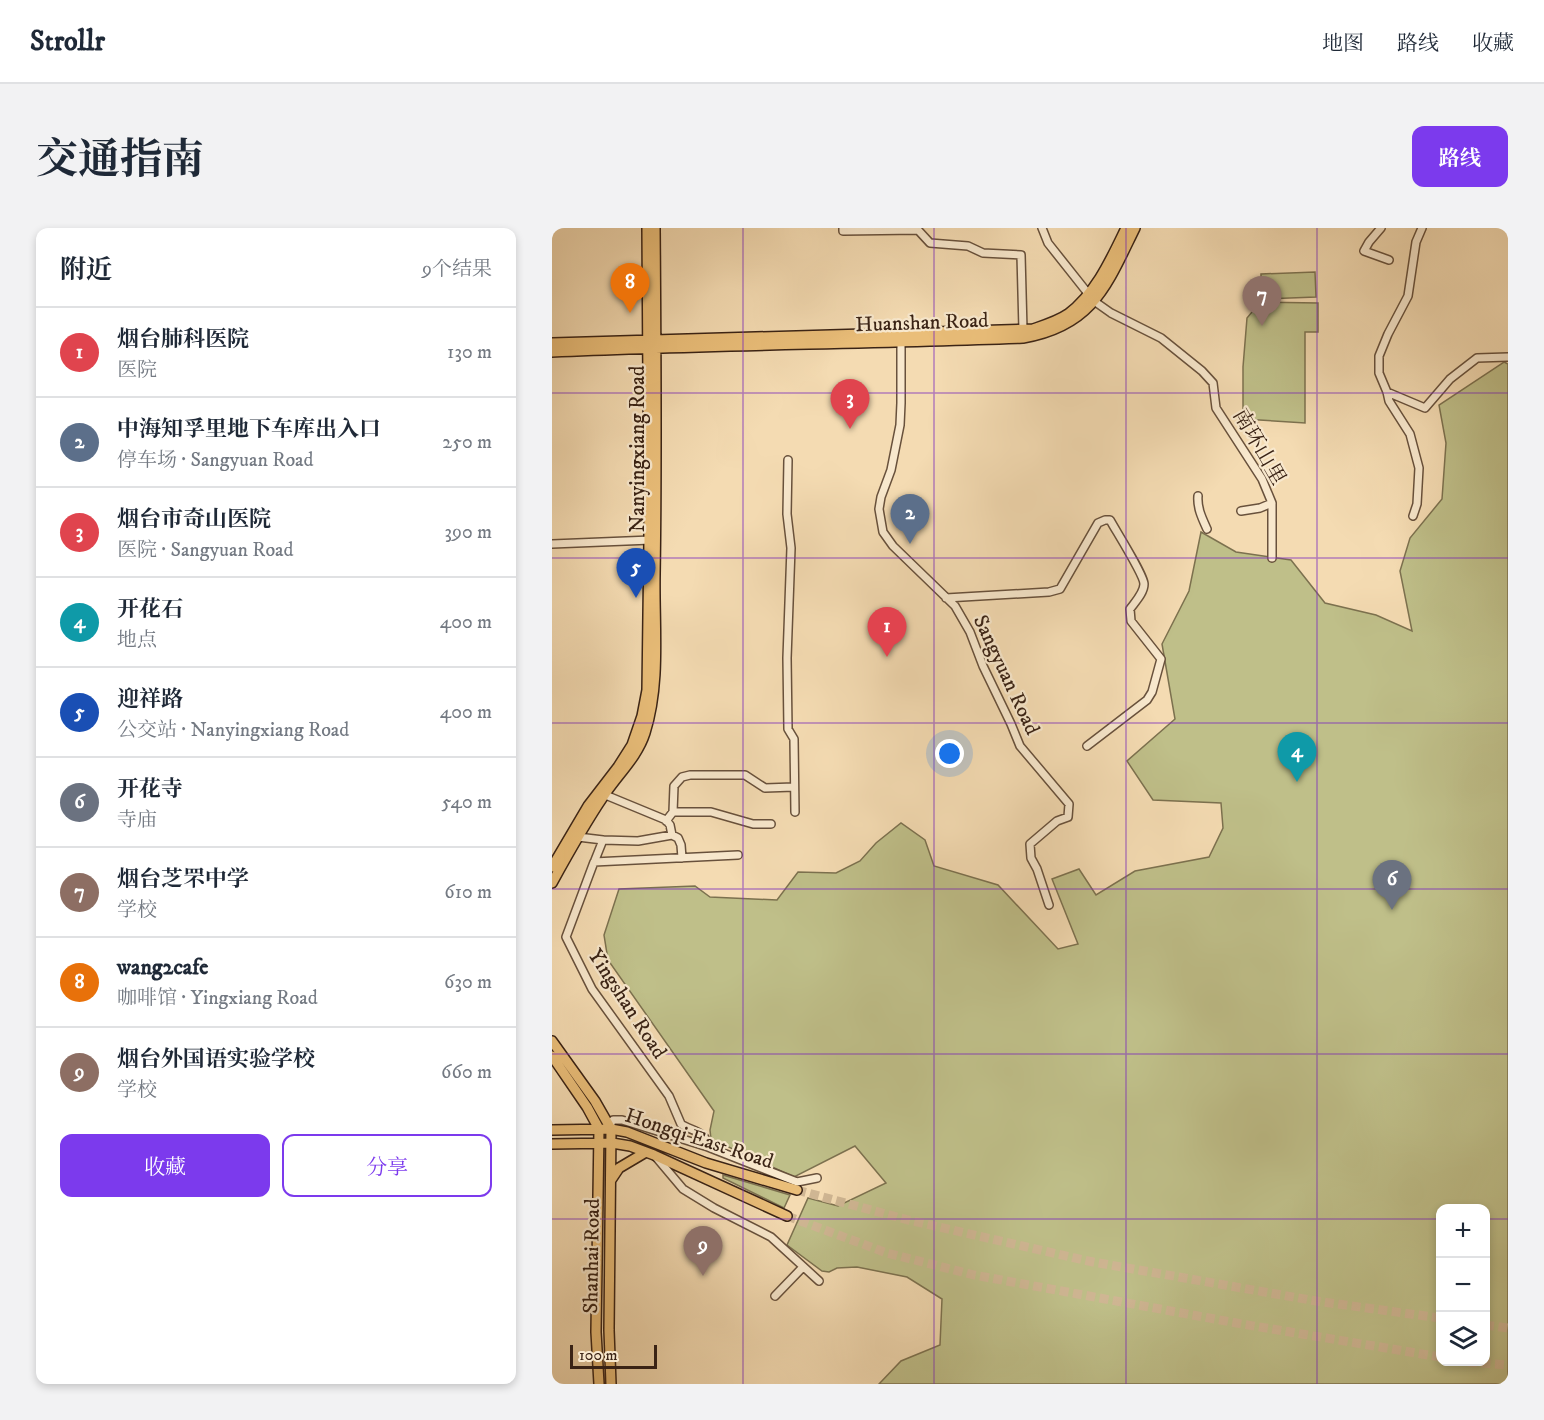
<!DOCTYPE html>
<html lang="zh">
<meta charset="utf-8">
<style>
:root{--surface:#fff;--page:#f2f2f3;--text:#1f2937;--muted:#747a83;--line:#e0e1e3;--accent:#7c3aed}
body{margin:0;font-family:"IM FELL DW Pica","Noto Serif SC",serif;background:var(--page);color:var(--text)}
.controls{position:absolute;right:18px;bottom:18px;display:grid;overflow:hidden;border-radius:12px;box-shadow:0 3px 9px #0003}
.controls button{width:54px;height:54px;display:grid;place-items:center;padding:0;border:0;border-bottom:2px solid var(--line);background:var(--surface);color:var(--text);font:30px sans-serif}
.scale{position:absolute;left:18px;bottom:15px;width:87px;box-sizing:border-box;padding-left:6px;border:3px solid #3a2315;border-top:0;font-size:16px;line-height:21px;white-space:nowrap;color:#3a2315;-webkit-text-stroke:4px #f8e8cd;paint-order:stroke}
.you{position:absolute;left:398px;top:526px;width:21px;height:21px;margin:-15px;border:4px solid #fff;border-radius:50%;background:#1a73e8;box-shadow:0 0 0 9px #1a73e833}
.badge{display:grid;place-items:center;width:39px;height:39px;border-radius:50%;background:var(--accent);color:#fff;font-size:20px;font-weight:700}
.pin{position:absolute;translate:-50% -50px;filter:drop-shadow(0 2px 3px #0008)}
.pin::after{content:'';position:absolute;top:32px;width:21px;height:18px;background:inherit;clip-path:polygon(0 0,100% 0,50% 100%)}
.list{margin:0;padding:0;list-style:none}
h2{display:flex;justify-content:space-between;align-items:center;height:78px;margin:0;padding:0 24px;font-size:26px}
h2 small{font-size:20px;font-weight:400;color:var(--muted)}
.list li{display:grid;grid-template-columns:39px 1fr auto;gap:18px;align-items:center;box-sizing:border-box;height:90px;padding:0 24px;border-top:2px solid var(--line)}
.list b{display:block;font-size:22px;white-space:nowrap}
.list p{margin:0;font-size:20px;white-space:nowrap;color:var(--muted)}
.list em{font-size:20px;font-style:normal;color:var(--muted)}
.actions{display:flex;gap:12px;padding:18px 24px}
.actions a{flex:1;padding:14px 0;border:2px solid var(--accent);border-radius:12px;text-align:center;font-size:21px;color:var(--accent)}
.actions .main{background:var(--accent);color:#fff}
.icon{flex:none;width:33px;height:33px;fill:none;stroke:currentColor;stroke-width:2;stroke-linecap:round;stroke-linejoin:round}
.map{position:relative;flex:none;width:956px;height:1156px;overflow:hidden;border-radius:12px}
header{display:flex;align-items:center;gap:36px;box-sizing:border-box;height:84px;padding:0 30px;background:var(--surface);border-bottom:2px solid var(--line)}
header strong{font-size:28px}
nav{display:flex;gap:33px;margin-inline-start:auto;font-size:21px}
.intro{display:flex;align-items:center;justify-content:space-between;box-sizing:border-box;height:144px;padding:0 36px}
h1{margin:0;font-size:42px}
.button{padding:15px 27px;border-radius:12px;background:var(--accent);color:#fff;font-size:21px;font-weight:700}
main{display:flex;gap:36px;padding:0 36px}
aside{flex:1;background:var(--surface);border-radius:12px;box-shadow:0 3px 9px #0003}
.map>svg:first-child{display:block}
</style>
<header>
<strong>Strollr</strong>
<nav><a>地图</a><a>路线</a><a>收藏</a></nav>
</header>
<div class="intro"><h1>交通指南</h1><a class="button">路线</a></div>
<main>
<aside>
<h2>附近<small>9个结果</small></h2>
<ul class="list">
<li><span class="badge" style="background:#e0444e">1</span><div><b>烟台肺科医院</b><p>医院</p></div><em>130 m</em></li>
<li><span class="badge" style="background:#5c6f8a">2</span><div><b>中海知孚里地下车库出入口</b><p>停车场 · Sangyuan Road</p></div><em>250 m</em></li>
<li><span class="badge" style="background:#e0444e">3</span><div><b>烟台市奇山医院</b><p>医院 · Sangyuan Road</p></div><em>390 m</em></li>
<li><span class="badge" style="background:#0f9aa8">4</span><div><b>开花石</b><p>地点</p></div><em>400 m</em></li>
<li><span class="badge" style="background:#1a4fb4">5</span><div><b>迎祥路</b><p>公交站 · Nanyingxiang Road</p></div><em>400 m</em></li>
<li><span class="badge" style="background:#6b7280">6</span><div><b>开花寺</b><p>寺庙</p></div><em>540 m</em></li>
<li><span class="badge" style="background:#8d6e63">7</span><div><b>烟台芝罘中学</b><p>学校</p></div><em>610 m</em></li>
<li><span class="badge" style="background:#e8710a">8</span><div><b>wang2cafe</b><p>咖啡馆 · Yingxiang Road</p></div><em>630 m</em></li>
<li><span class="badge" style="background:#8d6e63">9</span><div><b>烟台外国语实验学校</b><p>学校</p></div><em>660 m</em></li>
</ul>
<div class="actions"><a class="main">收藏</a><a>分享</a></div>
</aside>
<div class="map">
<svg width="956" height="1156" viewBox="0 0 956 1156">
<rect width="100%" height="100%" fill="#f4dbb2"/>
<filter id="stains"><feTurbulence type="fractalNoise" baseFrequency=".00333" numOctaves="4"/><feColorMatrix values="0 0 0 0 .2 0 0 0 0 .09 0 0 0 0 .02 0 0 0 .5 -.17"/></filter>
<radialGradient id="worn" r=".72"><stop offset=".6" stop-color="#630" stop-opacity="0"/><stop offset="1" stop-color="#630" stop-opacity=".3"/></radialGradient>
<!-- green -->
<path fill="#bfbf89" stroke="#7c714f" stroke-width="1.5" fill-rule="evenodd" d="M763,44l1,25 -55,2v-25z
M706,74l60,1v29h-13v91l-62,-4v-52l4,-49 10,-12z
M952,134l4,2v1020h-629l22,-23 39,-16 2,-46 -35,-22 -50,-10 -20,1 -8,4 -7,-1 -35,-26 21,-47 30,8 48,-23 -31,-37 -61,31 -83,-38 -1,-9 4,-19 -106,-151 -4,-25 15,-46 76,-3 15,11 67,3 21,-28 38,1 24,-12 16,-18 25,-20 24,17 9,26 64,19 60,64 20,-5 -26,-65 27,-10 17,26 39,-24 74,-14 14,-29 -2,-25 -68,-3 -26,-39 48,-42 -13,-75 27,-53 12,-59 35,20 55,8 34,43 51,12 36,16 -12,-60 10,-33 32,-39 4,-56 -7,-38zM888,980h45v154h-45z
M171,947l67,20 -6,13 -61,-30z"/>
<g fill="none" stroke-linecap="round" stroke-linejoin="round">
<!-- major-tunnel -->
<path stroke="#cfb693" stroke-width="9" stroke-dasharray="9 4.5" stroke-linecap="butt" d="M245,962l111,30 185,42 223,39 124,17
M235,988l100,37 87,22 268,49 198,33
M933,1097l23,3
M916,1134l40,3"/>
<defs>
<path id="minor" d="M291,0v3l75,-1 12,13 38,3 15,7 38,2 2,75
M490,0l6,15 46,58 17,12 50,25 41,33 11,12 3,25 46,71 10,24v55
M829,0l-12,14 -5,9 25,9
M349,115v60l-1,22 -9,45 -10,27 -2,12 4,23 10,14 62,60 15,26 13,34 28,58 9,22 49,58 -1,13 -11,4 -27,23 1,14 6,11 12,36
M835,164l38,16 25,-29 27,-21 31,-1
M236,232l-1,54 4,34 -4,110 1,71 6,10 1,73
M646,268c-1,12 4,22 9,33
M689,283l19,-3 12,-5
M861,288l4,-12 2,-36 -9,-34 -21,-33 -2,-9 -8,-19v-17l9,-22 20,-38 8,-54 6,-14
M0,316l99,-4
M394,370l103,-6 11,-3 38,-66 7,-3h5c6,11 34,55 34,64 0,9 -9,18 -14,25l1,12 30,38 -9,33 -5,8 -60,46
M51,566l63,26 4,5 2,10
M121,584l1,-26 8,-9 8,-2h55l20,13 29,-1
M114,593l7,-9h38l42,12h18
M26,609l25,3
M43,632l8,-20 35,1 34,-6 6,3 3,7 1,13
M59,901v-6l2,-3h9l86,27 89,35 20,-4
M156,919c-1,-16 -17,-16 -27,-23l-12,-28 -77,-107 -26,-52 28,-75 144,-7
M104,929l27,32 31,19 57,29 48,44
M223,1068l28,-29"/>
<path id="major" d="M0,115l481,-14c12,-4 25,-8 35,-15 28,-21 43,-55 58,-86
M0,124c157,-7 314,-8 471,-14 70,-12 84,-53 112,-110
M0,639l36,-61 30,-39 14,-22 10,-29 5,-26 2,-150 -2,-312
M0,655c16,-29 32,-58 51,-86 14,-22 34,-39 42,-64 16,-51 9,-106 10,-159 2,-115 1,-231 0,-346
M0,813l43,60 16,28 -2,201 2,54
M0,828l35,51 12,22 -3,203 3,52
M0,902l59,-1 16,3 79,31 91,27
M0,916l60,-1 18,3 24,9 133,61
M59,952l8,-12 27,-16"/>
</defs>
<!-- minor casing -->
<use href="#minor" stroke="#68513c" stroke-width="10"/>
<!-- major casing -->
<use href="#major" stroke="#3a2315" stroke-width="12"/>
<!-- minor -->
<use href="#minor" stroke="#f8e8cd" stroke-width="7"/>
<!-- major -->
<use href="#major" stroke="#eabe79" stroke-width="9"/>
</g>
<!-- grid -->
<path fill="none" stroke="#7b2cbf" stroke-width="1.5" stroke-opacity="0.55" d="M191,0v1156M382,0v1156M574,0v1156M765,0v1156M0,165h956M0,330h956M0,495h956M0,661h956M0,826h956M0,991h888M933,991h23"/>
<g text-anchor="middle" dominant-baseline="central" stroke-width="4.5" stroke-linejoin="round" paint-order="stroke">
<!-- street labels -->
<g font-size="21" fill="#3a2315" stroke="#f8e8cd">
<text transform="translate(370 95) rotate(-2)">Huanshan Road</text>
<text transform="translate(707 219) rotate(60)">南环山里</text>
<text transform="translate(86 221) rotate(-90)">Nanyingxiang Road</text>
<text transform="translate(454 447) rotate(65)">Sangyuan Road</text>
<text transform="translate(75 776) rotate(57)">Yingshan Road</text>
<text transform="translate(147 911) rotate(18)">Hongqi East Road</text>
<text transform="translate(40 1028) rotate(-89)">Shanhai Road</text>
</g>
</g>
<rect width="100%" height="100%" filter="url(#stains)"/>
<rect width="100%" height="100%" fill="url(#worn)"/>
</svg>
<div class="controls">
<button>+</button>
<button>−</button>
<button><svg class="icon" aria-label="layers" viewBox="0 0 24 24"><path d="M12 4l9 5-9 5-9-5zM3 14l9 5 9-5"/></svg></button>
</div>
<div class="scale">100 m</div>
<div class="you"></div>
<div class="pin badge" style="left:335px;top:429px;background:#e0444e">1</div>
<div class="pin badge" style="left:358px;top:316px;background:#5c6f8a">2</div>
<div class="pin badge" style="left:298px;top:201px;background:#e0444e">3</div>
<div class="pin badge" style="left:745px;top:554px;background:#0f9aa8">4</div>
<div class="pin badge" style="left:84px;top:370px;background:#1a4fb4">5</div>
<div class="pin badge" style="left:840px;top:682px;background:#6b7280">6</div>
<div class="pin badge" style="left:710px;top:98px;background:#8d6e63">7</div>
<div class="pin badge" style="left:78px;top:85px;background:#e8710a">8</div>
<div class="pin badge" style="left:151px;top:1048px;background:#8d6e63">9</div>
</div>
</main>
